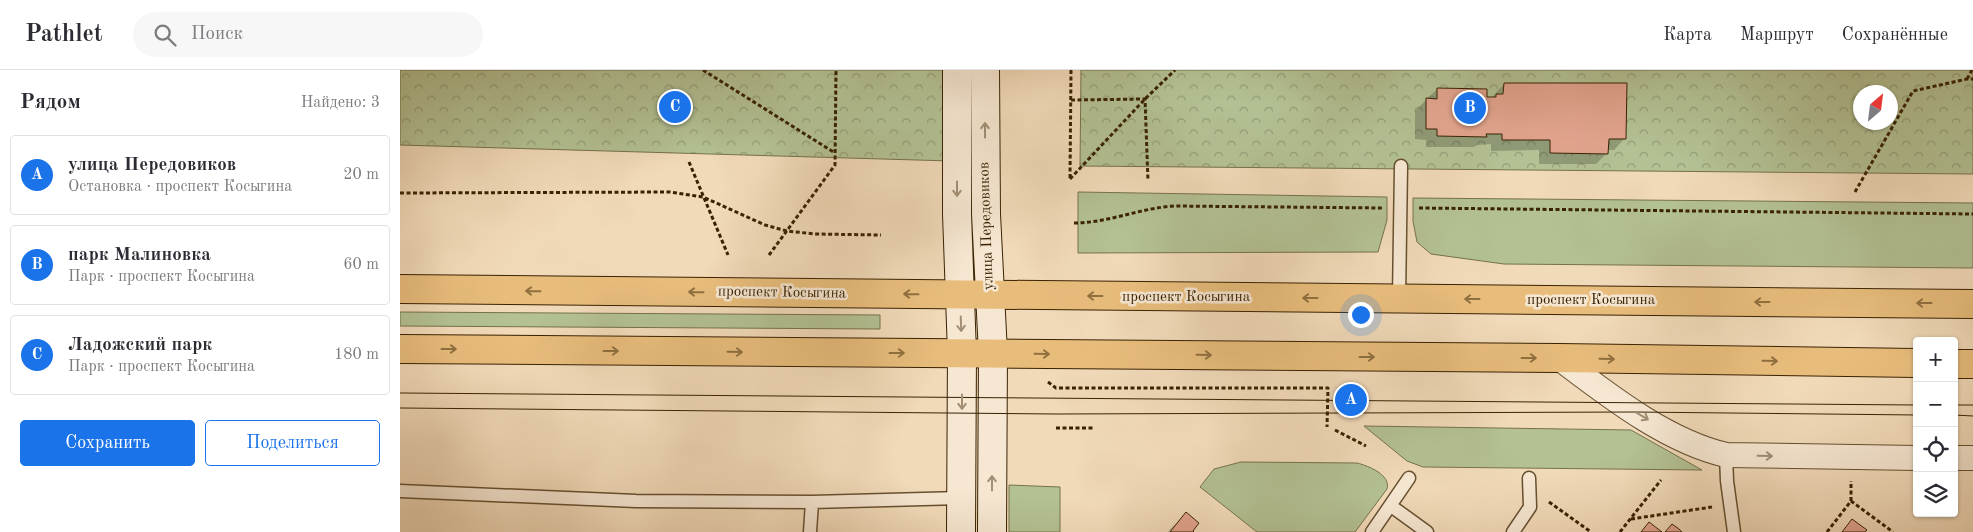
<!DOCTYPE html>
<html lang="ru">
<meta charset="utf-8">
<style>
:root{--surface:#fff;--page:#f7f7f7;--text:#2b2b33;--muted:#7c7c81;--line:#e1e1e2;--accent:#1a73e8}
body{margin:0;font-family:"Old Standard TT",serif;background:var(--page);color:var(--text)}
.controls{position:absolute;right:15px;bottom:15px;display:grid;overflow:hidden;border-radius:5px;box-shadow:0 1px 4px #0004}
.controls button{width:45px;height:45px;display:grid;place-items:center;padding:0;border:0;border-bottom:1px solid var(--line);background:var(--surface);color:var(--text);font:25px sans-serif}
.compass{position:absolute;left:1453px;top:15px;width:45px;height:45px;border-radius:50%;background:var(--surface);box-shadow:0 1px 4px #0004;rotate:28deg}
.you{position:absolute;left:960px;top:244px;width:18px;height:18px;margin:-12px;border:4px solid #fff;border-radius:50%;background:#1a73e8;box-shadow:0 0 0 8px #1a73e833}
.badge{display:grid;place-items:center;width:32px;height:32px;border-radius:50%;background:var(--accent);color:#fff;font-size:16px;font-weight:700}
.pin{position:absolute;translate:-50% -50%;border:2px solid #fff;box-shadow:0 1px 5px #0006}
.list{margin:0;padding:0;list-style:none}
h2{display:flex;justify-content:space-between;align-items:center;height:65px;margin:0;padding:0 20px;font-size:21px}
h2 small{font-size:16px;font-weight:400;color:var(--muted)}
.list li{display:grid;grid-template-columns:32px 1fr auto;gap:15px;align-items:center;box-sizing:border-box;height:80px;margin:0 10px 10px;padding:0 10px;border:1px solid var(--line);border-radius:5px}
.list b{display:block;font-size:19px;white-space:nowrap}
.list p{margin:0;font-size:16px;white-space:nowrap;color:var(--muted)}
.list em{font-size:16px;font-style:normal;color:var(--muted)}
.actions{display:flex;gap:10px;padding:15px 20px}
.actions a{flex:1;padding:11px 0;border:1px solid var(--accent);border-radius:5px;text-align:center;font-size:18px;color:var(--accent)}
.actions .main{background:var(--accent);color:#fff}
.icon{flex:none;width:28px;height:28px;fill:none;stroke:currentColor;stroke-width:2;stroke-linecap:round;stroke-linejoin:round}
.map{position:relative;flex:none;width:1573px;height:462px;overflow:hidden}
header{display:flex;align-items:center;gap:30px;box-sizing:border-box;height:70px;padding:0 25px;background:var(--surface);border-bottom:1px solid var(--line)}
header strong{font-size:24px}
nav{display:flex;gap:28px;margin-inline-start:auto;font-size:18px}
.search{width:350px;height:45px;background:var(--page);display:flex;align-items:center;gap:12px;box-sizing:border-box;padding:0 18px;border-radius:28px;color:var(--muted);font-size:19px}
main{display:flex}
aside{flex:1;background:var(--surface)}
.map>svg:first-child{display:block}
</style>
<header>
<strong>Pathlet</strong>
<div class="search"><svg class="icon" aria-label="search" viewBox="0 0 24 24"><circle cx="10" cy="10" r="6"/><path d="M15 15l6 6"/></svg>Поиск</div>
<nav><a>Карта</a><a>Маршрут</a><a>Сохранённые</a></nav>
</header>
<main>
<aside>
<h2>Рядом<small>Найдено: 3</small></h2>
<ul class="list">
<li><span class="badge">A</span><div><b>улица Передовиков</b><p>Остановка · проспект Косыгина</p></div><em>20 m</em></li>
<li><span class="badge">B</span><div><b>парк Малиновка</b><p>Парк · проспект Косыгина</p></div><em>60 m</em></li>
<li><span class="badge">C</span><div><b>Ладожский парк</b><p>Парк · проспект Косыгина</p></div><em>180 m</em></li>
</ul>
<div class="actions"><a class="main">Сохранить</a><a>Поделиться</a></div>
</aside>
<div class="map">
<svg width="1573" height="462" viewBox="0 0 1573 462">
<defs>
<pattern id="park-crowns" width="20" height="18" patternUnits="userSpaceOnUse" patternTransform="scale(1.25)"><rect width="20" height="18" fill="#b3c194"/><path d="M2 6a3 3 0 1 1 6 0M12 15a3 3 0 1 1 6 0" fill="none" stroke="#939c77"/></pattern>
</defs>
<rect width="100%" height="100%" fill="#f1dab9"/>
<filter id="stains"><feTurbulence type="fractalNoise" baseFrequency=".004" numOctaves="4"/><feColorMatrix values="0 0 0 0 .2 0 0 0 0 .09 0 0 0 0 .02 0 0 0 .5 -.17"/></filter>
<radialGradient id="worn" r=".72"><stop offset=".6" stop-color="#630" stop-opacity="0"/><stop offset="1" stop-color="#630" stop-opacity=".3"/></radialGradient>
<!-- grass -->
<path fill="#b3c194" stroke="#76724b" d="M678,122l309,5v23l-9,32 -300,1z
M1013,128l560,5v65l-469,-4 -73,-10 -14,-12 -4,-21z
M0,242l480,3v14l-480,-3z
M964,356l267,4 71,40 -279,-3 -16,-6z
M841,392l116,1c12,3 34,12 30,26l-32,43h-98l-57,-45 14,-18z
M609,415l51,2v45h-51z"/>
<!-- park -->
<path fill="url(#park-crowns)" stroke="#76724b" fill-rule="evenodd" d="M0,0h551v91l-551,-16z
M681,0h892v104l-893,-8zM1460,22h30v30h-30z"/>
<!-- shadow -->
<path fill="#0003" d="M1104,14l121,54 -11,12h-7v3l-11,11h-57v-14l-48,1v-7l-14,1 -3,2h-48v-7l-11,-1v-28l22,-22 56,10v-3z
M786,444l6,18h-24l2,-3z"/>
<!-- building -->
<path fill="#e1a38d" stroke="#392202" d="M1104,13h123l-1,56h-17l-1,15 -58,-1v-13h-48v-6h-16l1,3 -50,-1v-7h-11v-31l11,1v-11l50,1v8h9v-3h7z
M786,442l13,11 -6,8 1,1h-24z
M1452,449l15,11 -2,2h-23z
M1249,452l13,10h-21z
M1272,454l7,5 3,3h-17z"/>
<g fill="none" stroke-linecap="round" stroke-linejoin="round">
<defs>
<path id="lane" d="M999,229l2,-133
M1326,385l1,26 7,51
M0,421l236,10 176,1 149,-4
M991,436l36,26
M410,462l2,-30
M972,462l37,-54
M1113,462l17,-25 -1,-29"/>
<path id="street" d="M1159,288c49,37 107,83 167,97l191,3
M1554,388h19"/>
<path id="secondary" d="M557,0v144l5,139 -1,179
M585,0l1,144 7,139 -1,179"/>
<path id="primary" d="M0,219l1573,15
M0,279l1159,9 358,5
M1554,294h19"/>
</defs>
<!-- lane casing -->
<use href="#lane" stroke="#675030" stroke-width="15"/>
<!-- street casing -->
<use href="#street" stroke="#675030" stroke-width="26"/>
<!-- secondary casing -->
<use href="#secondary" stroke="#392202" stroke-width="30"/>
<!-- primary casing -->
<use href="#primary" stroke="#392202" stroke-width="30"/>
<!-- path -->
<path stroke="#392202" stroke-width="3" stroke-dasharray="4 2.5" stroke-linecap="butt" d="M303,0l132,83
M1567,9l5,-9
M671,30l74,-1 3,82
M289,92l39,93
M670,108l1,-108
M670,109l75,-80 30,-29
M1455,122l58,-101 54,-12h6
M0,123l270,-1 33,5 62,28 22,6 28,3 66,1
M1019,138l554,6
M674,153c34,0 66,-15 100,-17l208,2
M369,185l66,-90 1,-95
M648,312l8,6h272l-1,39
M656,358h39
M935,360l31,16
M1451,431v-20
M1149,432l42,30
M1231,449l81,-12
M1220,462l41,-52
M1427,462l24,-31 42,31"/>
<!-- lane -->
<use href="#lane" stroke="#f6e7d2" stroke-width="12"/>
<!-- street -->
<use href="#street" stroke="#f6e7d2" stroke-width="24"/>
<!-- secondary -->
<use href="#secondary" stroke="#f6e7d2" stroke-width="28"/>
<!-- primary -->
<use href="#primary" stroke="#e8bd7c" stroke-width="28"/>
<!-- tram -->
<path stroke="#392202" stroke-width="1" d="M0,323l1517,12
M1554,335h19
M0,338l656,6 578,-2 283,3
M1554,345l19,1"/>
</g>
<!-- one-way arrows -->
<defs><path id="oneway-shaft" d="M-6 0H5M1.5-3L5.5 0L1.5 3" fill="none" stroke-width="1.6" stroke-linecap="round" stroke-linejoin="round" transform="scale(1.25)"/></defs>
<g stroke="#a18e74">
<use href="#oneway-shaft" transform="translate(585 60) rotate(-90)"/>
<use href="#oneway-shaft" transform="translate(557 119) rotate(90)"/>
<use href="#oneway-shaft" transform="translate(561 254) rotate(88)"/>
<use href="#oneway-shaft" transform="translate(562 332) rotate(90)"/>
<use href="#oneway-shaft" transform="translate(1242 346) rotate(31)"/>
<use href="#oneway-shaft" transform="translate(1365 386) rotate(1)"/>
<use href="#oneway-shaft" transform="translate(592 413) rotate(-90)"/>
</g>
<g stroke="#90703f">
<use href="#oneway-shaft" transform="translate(133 221) rotate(-179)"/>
<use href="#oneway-shaft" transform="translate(296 222) rotate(-179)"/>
<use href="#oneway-shaft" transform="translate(511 224) rotate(-179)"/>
<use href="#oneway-shaft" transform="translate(695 226) rotate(-180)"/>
<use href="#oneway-shaft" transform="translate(910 228) rotate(-180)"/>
<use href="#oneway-shaft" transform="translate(1072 229) rotate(-180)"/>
<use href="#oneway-shaft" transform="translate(1362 232) rotate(-180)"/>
<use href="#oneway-shaft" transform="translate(1524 233) rotate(-180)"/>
<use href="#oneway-shaft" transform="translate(49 279)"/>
<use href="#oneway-shaft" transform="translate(211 281)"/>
<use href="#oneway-shaft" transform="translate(335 282) rotate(1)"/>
<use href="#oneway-shaft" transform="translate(497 283)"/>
<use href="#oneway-shaft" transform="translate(642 284) rotate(1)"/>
<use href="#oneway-shaft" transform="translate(804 285) rotate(1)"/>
<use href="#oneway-shaft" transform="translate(967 287)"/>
<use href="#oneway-shaft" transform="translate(1129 288)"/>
<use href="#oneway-shaft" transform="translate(1207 289) rotate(1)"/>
<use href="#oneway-shaft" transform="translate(1370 291) rotate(1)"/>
</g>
<g text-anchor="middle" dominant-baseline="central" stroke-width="5" stroke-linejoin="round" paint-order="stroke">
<!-- street labels -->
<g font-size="15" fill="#392202" stroke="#f6e7d2">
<text transform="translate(587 156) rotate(-92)">улица Передовиков</text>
<text transform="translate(382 223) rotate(1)">проспект Косыгина</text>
<text x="786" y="227">проспект Косыгина</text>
<text x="1191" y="230">проспект Косыгина</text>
</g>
</g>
<rect width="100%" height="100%" filter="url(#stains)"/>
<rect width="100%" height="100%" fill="url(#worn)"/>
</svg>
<div class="controls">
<button>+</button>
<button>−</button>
<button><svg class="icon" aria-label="locate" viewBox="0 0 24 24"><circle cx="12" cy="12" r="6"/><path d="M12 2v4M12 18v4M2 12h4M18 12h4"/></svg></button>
<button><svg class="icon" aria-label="layers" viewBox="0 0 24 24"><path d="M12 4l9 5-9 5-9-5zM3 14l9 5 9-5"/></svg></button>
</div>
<svg class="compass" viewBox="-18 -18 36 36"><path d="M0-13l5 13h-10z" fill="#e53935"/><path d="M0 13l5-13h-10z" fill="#7c7c81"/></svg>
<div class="you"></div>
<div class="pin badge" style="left:951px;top:330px">A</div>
<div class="pin badge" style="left:1070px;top:38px">B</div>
<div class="pin badge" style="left:275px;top:37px">C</div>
</div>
</main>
